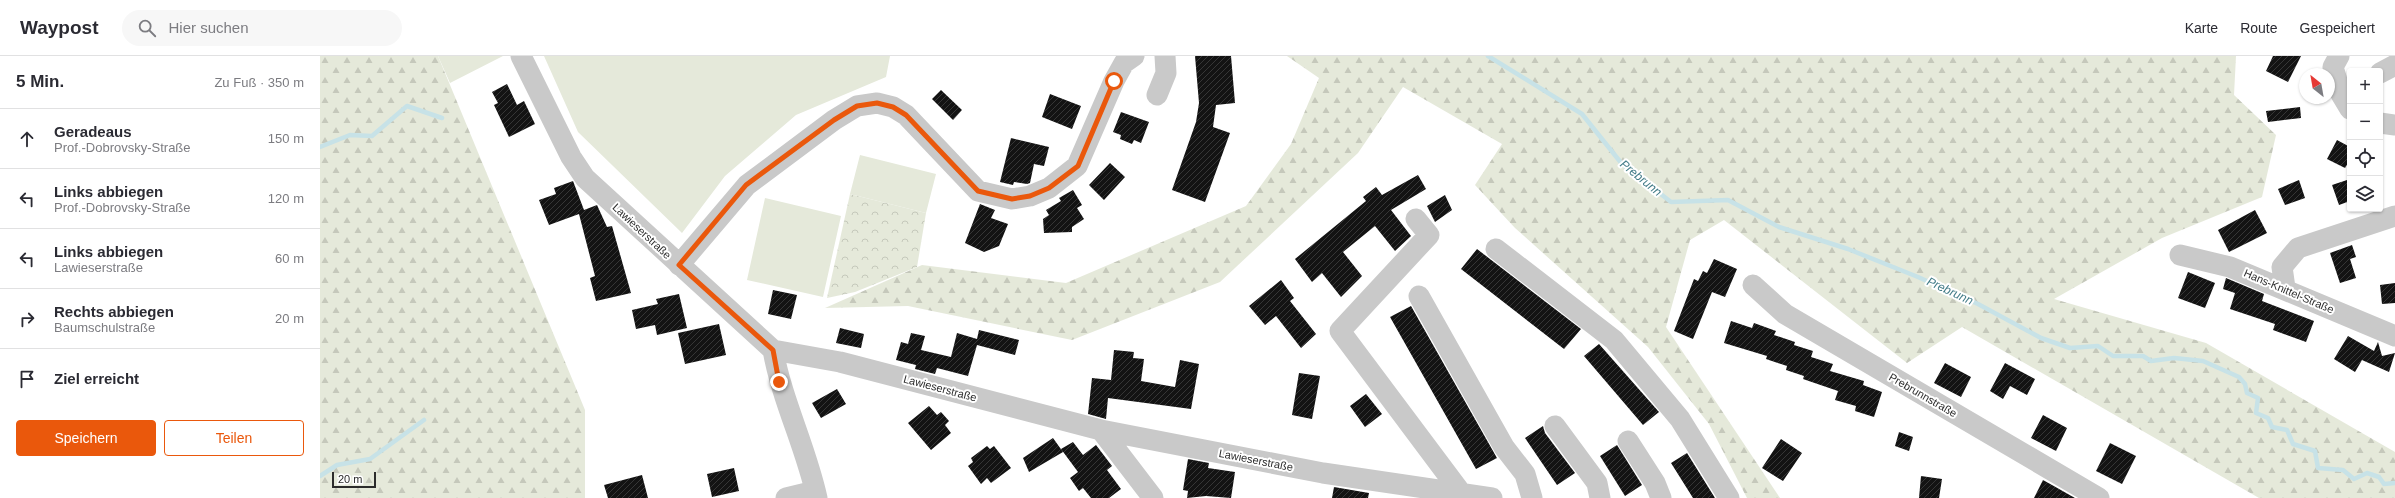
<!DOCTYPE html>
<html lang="de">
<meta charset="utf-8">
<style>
:root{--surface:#fff;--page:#f7f7f7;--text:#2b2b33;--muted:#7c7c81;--line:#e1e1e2;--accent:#ea580c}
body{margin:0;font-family:Helvetica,sans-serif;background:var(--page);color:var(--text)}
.controls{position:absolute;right:12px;top:12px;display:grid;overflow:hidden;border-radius:4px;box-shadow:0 1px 3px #0004}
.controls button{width:36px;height:36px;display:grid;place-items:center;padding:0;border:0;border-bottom:1px solid var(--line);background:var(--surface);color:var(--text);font:20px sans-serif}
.compass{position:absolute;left:1979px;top:12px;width:36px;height:36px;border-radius:50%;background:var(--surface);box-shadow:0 1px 3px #0004;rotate:329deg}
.scale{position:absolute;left:12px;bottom:10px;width:44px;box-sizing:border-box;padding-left:4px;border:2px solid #2c2c2c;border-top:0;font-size:11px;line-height:14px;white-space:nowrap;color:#2c2c2c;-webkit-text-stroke:3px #fff;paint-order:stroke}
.stop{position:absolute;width:12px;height:12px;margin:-9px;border:3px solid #ea580c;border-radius:50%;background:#fff}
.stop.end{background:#ea580c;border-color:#fff;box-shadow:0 1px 4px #0008}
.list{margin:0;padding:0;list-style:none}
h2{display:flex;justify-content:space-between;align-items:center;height:52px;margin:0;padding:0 16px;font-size:17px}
h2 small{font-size:13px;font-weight:400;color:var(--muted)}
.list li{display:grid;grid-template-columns:26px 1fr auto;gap:12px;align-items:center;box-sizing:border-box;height:60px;padding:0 16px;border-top:1px solid var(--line)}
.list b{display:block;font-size:15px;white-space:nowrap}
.list p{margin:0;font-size:13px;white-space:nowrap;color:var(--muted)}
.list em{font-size:13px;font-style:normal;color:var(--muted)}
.actions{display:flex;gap:8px;padding:12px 16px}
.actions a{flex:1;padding:9px 0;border:1px solid var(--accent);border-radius:4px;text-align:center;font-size:14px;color:var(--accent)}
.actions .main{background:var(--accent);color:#fff}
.icon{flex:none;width:22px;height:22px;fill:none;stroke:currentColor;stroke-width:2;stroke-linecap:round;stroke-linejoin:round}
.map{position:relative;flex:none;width:2075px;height:442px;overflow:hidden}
header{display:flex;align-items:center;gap:24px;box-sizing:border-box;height:56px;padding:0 20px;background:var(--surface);border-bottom:1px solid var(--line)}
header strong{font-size:19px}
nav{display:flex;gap:22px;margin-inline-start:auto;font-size:14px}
.search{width:280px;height:36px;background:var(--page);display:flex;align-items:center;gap:10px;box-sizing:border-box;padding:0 14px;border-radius:22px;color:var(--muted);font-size:15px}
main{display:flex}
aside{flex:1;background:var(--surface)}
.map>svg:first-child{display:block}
</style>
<header>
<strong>Waypost</strong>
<div class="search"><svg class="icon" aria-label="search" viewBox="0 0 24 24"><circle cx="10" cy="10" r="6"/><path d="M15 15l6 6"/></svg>Hier suchen</div>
<nav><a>Karte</a><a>Route</a><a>Gespeichert</a></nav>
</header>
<main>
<aside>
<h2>5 Min.<small>Zu Fuß · 350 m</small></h2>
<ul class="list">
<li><svg class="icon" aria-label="ahead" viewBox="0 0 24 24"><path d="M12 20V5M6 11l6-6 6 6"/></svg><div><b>Geradeaus</b><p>Prof.-Dobrovsky-Straße</p></div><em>150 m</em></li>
<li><svg class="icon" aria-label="left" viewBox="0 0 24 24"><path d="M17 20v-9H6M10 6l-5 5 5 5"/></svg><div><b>Links abbiegen</b><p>Prof.-Dobrovsky-Straße</p></div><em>120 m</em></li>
<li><svg class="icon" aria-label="left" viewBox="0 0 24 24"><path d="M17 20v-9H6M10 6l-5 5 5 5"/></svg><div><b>Links abbiegen</b><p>Lawieserstraße</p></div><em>60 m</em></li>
<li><svg class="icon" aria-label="right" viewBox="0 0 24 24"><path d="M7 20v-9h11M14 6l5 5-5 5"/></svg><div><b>Rechts abbiegen</b><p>Baumschulstraße</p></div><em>20 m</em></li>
<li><svg class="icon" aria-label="arrive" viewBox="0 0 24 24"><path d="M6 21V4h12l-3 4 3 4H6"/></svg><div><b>Ziel erreicht</b></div></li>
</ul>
<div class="actions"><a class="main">Speichern</a><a>Teilen</a></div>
</aside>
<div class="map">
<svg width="2075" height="442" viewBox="0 0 2075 442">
<defs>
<pattern id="forest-firs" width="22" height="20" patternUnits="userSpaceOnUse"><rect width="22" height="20" fill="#e5e9da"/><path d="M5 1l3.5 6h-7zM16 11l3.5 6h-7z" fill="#c5c8bb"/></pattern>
<pattern id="park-crowns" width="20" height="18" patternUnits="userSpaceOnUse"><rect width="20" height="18" fill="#e5e9da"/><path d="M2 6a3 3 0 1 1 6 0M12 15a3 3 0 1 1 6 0" fill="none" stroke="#c5c8bb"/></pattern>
<pattern id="building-hatch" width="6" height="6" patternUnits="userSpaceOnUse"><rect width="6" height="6" fill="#131313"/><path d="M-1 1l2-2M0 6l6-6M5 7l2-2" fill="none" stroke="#363636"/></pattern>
</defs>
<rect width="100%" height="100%" fill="#fff"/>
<!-- grass -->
<path fill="#e5e9da" d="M118,0h65l-53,27z
M224,0h346l-4,21 -90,38 -71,61 -43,57 -104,-101z
M540,99l76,19 -10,39 -76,-19z
M445,142l76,18 -18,81 -76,-17z"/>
<!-- forest -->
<path fill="url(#forest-firs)" d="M0,0h118l147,354v88h-265z
M967,0h949l-2,39 42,40 -14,62 -100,41 -108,61 152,44 189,109v46h-136l-297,-171 -55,36 -183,-143 -34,20 -24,87 114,171h-33l-38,-74 -61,-77 -133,-119 -40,-43 27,-41 -99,-57 -45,66 -138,129 -148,58 -164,-34 -83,2 97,-43 144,18 180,-77 45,-62 28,-66z"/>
<!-- park -->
<path fill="url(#park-crowns)" d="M530,138l76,19 -9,54 -62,25 -28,6z"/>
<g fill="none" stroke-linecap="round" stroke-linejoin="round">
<!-- stream -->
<path stroke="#c7e2e7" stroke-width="4.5" d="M1168,0l94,58 40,50 49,38 57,-2 51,27 69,22 70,28 60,27 63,34 29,10 28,-2 15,10h30l8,5 23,-3 29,3 36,16 6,7 2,9 11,5 -2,15 12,5 4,9 15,3 6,14 22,7 3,17 25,2 11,9 13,-6 12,4 5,7 11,-1
M0,91l30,-12 22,1 35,-30 35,12
M0,420l17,-11 33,-6 54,-39"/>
</g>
<!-- building -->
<path fill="url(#building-hatch)" d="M875,0h36l4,47 -19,2 -3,22 17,6 -25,69 -33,-12 24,-68 3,-19z
M1953,0h28l-13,26 -22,-11z
M187,28l10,21 7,-4 11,23 -26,13 -15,-32 4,-2 -6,-11z
M621,34l21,20 -9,10 -21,-21z
M730,38l31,12 -9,23 -30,-12z
M1980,51l1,11 -33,4 -2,-11z
M801,56l28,10 -8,21 -7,-3 -2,4 -12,-5 1,-4 -8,-3z
M691,82l38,9 -5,19 -10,-2 -4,19 -3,1 -13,-2 -1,3 -13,-3z
M2017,84l13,7v13l-5,8 -18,-9z
M790,107l15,14 -21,23 -15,-15z
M1098,119l8,14 -35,21 20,26 -16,15 -20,-25 -32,26 19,24 -21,21 -19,-24 -10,9 -17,-23 71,-58 -3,-4 13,-10 6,8z
M2030,123v22l-11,4 -7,-20z
M1979,124l6,18 -20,7 -7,-16z
M253,125l11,29 13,-5 10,22 5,-1 19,67 -35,8 -6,-23 5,-2 -16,-62 -30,11 -10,-25 17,-6 -2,-6z
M753,134l9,15 -5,3 7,11 -12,8v5l-28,1 -1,-14 6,-4 -3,-5 15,-9 -2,-3z
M1125,139l7,15 -17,12 -8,-16z
M660,148l15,6 -4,8 17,6 -9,22 -15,6 -19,-9z
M1935,154l12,23 -38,19 -11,-22z
M2032,189l4,12 -6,2 6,19 -16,5 -10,-30z
M1157,193l104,80 -17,20 -103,-80z
M1394,203l23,10 -12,28 -13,-5 -19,47 -19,-8 20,-52 4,2 5,-10 4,2z
M1868,216l27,11 -10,25 -27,-10z
M1906,222l38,16 -2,7 52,20 -8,21 -33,-12 2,-6 -45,-15 5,-16 -12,-4z
M961,224l13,18 -4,3 26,33 -15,14 -25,-32 -11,9 -16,-19z
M2075,227v20l-13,1 -2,-19z
M453,234l24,5 -6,24 -23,-5z
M359,238l8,34 -30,7 -2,-10 -19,4 -4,-19 26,-6 -2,-5z
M1091,250l86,152 -21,11 -86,-152z
M1411,265l21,7 2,-5 22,8 -2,4 21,7 -1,3 19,6 -2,6 22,7 -3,7 34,10 -1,4 19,7 -8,25 -19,-6 1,-5 -21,-6 3,-9 -35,-12 1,-3 -18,-6 1,-4 -21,-7 1,-3 -43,-13z
M399,268l7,31 -41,9 -7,-31z
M520,272l24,6 -3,14 -25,-5z
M659,274l40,10 -4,15 -38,-10 -9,31 -31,-8 -2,6 -20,-5 1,-4 -20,-5 5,-18 7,2 3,-11 14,3 -4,14 30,7 6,-24 20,6z
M2028,280l26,15 4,-9 4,14 13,-3 -6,19 -27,-12 -7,12 -21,-13z
M1279,288l60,68 -16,13 -59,-69z
M794,294l20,2 -1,6 11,1 -3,22 34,6 5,-27 19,4 -8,45 -83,-11 -2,21 -18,-5 4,-36 19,2z
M1625,307l26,14 -10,20 -27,-14z
M1685,307l30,16 -8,16 -17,-9 -7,13 -13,-8z
M979,317l21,3 -8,43 -20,-4z
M517,333l9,15 -25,14 -9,-15z
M1046,338l16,20 -17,13 -15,-21z
M609,350l8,9 4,-3 8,9 -4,4 6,8 -20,17 -23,-27z
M1723,359l24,13 -11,23 -25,-13z
M1223,370l2,7 30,40 -18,12 -32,-47z
M1579,376l14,5 -4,14 -14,-5z
M733,382l10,14 -34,20 -6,-14z
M1461,383l21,14 -19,28 -21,-13z
M753,386l10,13 13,-10 16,21 -5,4 14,19 -12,9h-18l-8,-10 -4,3 -9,-13 8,-6 -17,-23z
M1790,387l26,13 -14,28 -26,-13z
M1297,389l25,40 -17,11 -25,-40z
M667,390l3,3 4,-3 17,22 -20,15 -4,-5 -6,6 -13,-18 5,-4 -2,-4z
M1367,397l28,45h-22l-22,-35z
M868,403l21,4 -1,5 27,4 -4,26 -25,-2 -19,2 1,-7 -5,-1z
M414,412l5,23 -27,6 -5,-23z
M322,419l6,23h-40l-4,-13z
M1601,420l21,3 -3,19h-20z
M1723,424l9,5 23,13h-41z
M1014,431l35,6 -1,5h-36z"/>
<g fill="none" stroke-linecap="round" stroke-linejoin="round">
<!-- minor -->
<path stroke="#c9c9c9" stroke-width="21" d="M201,0l50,101 14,21 188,172 67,12 261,68 222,43 169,25
M2019,0l-6,11 8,27 9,15
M2060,17l15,-8
M837,39l9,-22 -1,-17
M2060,67l15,2
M1096,163l13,16 -89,96 122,163
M1176,193l118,91 66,79 49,79
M1860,199l50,12 165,69
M359,209l68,-80 87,-65 23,-14 20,-3 16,4 13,8 72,76 34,8 18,-3 19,-8 28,-22 37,-85 10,-18 10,-7
M1433,229l32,29 314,184
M1965,232l-3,-21 16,-19 97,-32
M1099,240l85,151 21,27 7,24
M453,294c9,51 33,97 44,148
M1235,370l42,57 3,15
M781,374l52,68
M1308,385l27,42 6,15
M466,442l29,-7"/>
</g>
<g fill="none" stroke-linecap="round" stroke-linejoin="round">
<!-- route -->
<path stroke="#ea580c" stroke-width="5" d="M459,326l-6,-32 -94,-85 67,-80 88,-65 23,-14 20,-3 16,4 13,8 72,76 34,8 18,-3 19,-8 29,-22 36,-85"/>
</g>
<g text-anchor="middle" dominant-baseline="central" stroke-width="4" stroke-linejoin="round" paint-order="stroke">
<!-- street labels -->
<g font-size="11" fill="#2c2c2c" stroke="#fff">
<text transform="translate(322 175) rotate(43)">Lawieserstraße</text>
<text transform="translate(1969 235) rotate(23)">Hans-Knittel-Straße</text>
<text transform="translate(620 332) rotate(15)">Lawieserstraße</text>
<text transform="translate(1603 339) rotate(30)">Prebrunnstraße</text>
<text transform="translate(936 404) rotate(11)">Lawieserstraße</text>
</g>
<!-- water labels -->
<g font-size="12" font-style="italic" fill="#417b87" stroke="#fff">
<text transform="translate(1321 122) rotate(39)">Prebrunn</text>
<text transform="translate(1630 235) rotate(25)">Prebrunn</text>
</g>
</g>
</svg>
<div class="controls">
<button>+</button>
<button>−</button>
<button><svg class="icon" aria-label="locate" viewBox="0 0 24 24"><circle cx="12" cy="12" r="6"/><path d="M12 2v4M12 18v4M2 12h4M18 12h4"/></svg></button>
<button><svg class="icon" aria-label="layers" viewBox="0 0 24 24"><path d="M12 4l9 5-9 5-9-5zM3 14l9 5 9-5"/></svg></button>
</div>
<svg class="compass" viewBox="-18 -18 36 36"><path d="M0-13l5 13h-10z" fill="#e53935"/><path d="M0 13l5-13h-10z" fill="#7c7c81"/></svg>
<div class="scale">20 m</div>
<div class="stop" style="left:794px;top:25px"></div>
<div class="stop end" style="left:459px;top:326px"></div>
</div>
</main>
